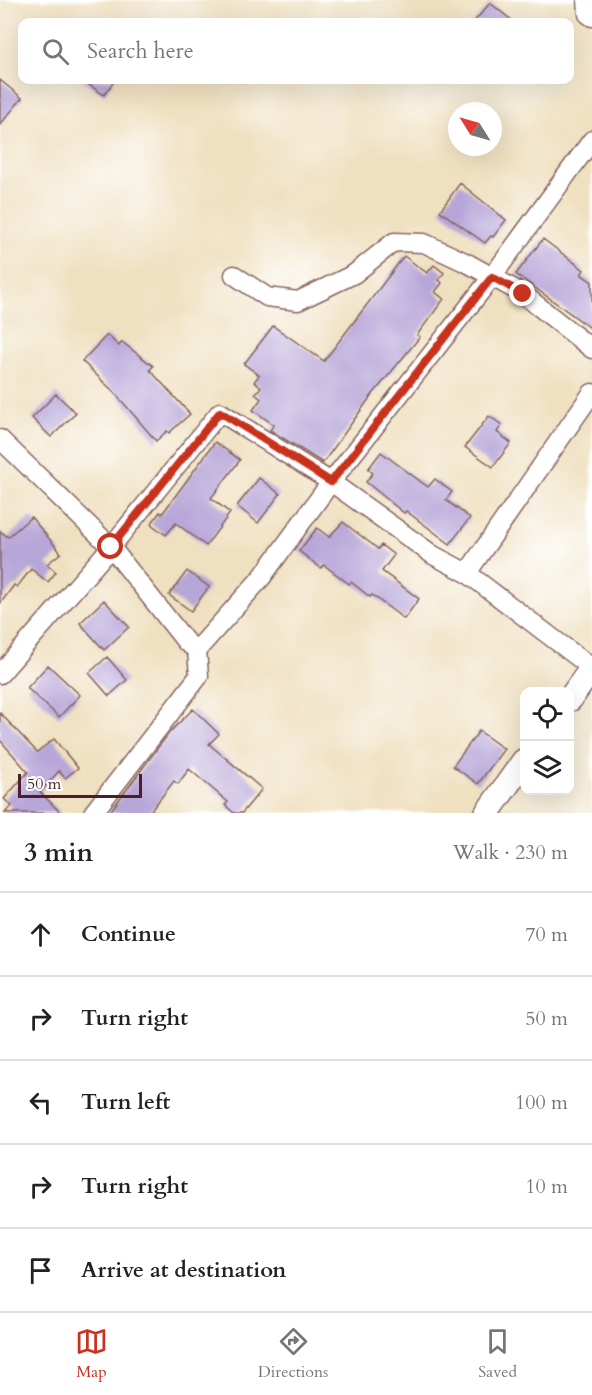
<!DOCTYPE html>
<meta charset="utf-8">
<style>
:root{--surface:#fff;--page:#f6f6f6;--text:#222;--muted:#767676;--line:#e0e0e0;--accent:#c8321e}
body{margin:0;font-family:Cardo,serif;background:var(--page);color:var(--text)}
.controls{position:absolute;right:18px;bottom:18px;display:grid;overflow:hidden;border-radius:12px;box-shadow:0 6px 24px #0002}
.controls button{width:54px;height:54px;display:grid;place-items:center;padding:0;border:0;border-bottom:2px solid var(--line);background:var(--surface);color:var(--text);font:30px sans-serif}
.compass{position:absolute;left:448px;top:102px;width:54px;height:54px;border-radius:50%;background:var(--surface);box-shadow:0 6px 24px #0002;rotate:307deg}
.scale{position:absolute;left:18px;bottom:15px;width:124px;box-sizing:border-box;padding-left:6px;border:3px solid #4a1f2b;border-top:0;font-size:16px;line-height:21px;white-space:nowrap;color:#4a1f2b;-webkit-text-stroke:4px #fff;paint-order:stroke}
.stop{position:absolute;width:18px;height:18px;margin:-14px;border:4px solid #c8321e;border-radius:50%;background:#fff}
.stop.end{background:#c8321e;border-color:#fff;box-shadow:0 2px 6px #0008}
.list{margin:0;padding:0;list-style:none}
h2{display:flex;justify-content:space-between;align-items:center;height:78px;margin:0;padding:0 24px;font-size:26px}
h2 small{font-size:20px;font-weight:400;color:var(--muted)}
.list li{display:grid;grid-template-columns:39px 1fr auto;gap:18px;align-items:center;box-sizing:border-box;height:84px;padding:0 24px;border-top:2px solid var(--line)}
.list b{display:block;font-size:22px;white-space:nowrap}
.list em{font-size:20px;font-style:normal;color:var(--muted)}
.icon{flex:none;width:33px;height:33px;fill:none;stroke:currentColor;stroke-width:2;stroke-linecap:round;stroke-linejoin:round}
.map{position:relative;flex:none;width:592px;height:813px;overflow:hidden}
.search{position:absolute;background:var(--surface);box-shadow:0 6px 24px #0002;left:18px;right:18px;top:18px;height:66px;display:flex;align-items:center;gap:15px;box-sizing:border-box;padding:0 21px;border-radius:12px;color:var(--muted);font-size:22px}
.sheet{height:498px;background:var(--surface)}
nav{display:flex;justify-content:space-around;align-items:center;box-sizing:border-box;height:84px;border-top:2px solid var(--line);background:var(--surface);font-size:16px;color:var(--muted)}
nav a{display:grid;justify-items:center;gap:3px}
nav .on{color:var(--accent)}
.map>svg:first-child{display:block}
</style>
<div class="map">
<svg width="592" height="813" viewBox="0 0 592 813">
<rect width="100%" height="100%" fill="#fff"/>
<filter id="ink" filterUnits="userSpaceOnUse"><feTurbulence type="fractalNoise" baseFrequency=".0167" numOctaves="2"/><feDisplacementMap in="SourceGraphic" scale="12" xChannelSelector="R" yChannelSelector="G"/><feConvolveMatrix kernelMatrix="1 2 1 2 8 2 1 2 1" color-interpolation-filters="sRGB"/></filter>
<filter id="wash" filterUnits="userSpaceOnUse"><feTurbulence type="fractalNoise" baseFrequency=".008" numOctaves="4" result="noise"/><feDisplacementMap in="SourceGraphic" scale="24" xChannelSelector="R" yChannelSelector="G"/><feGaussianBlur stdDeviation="1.35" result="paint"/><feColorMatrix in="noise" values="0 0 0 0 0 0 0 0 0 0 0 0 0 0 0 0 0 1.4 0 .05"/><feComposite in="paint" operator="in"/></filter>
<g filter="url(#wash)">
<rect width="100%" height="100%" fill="#efe0c0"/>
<g id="blocks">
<!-- building -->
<path fill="#b7a6d8" d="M490,3l24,19h-40z
M0,80l22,18 -22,27z
M82,80h33l-11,15z
M460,183l46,37 -13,17 -2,-1 -6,7 -45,-32z
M543,239l41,31 -3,4 11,8v47l-76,-55z
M404,256l23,17 7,-8 10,8 -5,7 3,3 -7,9 9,7 -27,36 3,2 -51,62 -46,64 -53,-33 4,-5 -21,-15 8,-11 -6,-5 6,-7 -7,-5 5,-7 -15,-11 29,-38 51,35z
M107,335l12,11 3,-4 31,24 -3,4 40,44 -21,19 -2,-2 -11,10 -41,-48 -33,-32z
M56,394l20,19 -25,24 -19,-19z
M489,416l13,9 -5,7 14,11 -18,24 -28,-20z
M215,442l25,18 -29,38 19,15 -24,33 -30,-23 -10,12 -15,-11 9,-12 2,2z
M381,452l47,35 7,-8 17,13 -6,8 24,18 -20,26 -44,-33 -2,2 -38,-31 7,-9 -5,-4z
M259,478l21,16 -22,29 -21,-17z
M31,517l30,36 -14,11 9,8 -8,10 -17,-13 -14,18 -3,-2 -14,19v-73l8,6z
M343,522l35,27 3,-4 13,10 -12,16 37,28 -15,20 -32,-24 -2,2 -19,-15 -2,2 -25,-19 -3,3 -22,-17 18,-23 12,9z
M187,571l22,16 -18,24 -22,-16z
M104,600l25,27 -25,23 -24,-27z
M107,657l20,23 -18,16 -20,-23z
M48,665l32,30 -21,22 -32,-29z
M193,709l26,25 -10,10 53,45 -20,24h-8l-9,-8 3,-3 -39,-33 -11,15 -4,-3 -25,32h-40l60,-80z
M0,713l37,39 17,-13 24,29 -13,10 -6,-7 -19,21 21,21h-56l7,-7 -8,-7 24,-27 -28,-32z
M479,731l25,18 -26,35 -25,-18z"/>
</g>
</g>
<g filter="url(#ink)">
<use href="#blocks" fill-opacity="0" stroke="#84635f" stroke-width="1.5"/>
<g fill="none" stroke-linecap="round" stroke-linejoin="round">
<defs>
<path id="minor" d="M587,0l1,14 4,3
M234,275l33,22 31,4 56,-27 40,-32 30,1 45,21 54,30 69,55
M0,439l111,108 75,95 11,8 2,26 -106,137
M467,573l125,-180
M197,650l65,-73 69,-95 161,-205 100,-137
M0,674l111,-127 109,-135 111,70 102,73 34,18 125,95"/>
<path id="secondary" d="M570,699l22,-31
M487,813l37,-52"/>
</defs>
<!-- minor casing -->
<use href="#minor" stroke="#84635f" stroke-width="21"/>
<!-- secondary casing -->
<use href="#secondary" stroke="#84635f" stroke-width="27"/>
<!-- minor -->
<use href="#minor" stroke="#fff" stroke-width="18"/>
<!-- secondary -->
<use href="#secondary" stroke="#fff" stroke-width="24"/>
</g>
</g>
<g fill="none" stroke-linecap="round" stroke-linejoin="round" filter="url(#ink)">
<!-- route -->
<path stroke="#c8321e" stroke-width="8" d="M111,547l109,-135 111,70 161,-205 31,17"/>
</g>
</svg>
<div class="controls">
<button><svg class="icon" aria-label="locate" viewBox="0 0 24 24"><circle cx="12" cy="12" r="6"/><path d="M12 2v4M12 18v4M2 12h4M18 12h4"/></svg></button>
<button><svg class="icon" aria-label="layers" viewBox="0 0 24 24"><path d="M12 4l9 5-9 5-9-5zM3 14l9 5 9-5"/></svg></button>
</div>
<svg class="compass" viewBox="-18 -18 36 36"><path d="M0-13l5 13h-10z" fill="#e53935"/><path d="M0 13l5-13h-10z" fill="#767676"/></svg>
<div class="scale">50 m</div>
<div class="stop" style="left:111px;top:547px"></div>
<div class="stop end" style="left:523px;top:294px"></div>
<div class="search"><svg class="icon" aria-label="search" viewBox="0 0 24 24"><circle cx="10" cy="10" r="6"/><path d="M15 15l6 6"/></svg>Search here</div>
</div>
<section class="sheet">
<h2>3 min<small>Walk · 230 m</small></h2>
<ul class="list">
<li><svg class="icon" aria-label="ahead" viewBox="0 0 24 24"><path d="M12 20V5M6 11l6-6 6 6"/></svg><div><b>Continue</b></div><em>70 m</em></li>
<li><svg class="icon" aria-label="right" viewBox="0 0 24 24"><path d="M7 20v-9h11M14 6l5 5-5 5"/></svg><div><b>Turn right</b></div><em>50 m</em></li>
<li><svg class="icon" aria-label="left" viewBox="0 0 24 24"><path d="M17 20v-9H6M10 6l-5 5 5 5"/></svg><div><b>Turn left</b></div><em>100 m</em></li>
<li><svg class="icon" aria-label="right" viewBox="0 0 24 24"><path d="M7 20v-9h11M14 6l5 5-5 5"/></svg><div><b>Turn right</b></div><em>10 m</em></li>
<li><svg class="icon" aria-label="arrive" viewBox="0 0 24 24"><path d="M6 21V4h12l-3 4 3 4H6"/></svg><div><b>Arrive at destination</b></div></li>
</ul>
</section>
<nav>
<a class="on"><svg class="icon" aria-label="map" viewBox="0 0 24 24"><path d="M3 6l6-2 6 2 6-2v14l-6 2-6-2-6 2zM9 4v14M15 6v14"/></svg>Map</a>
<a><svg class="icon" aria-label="directions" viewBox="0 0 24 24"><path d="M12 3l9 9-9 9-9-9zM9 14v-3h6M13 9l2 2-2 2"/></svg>Directions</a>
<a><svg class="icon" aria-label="saved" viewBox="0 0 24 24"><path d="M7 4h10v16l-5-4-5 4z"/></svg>Saved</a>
</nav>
